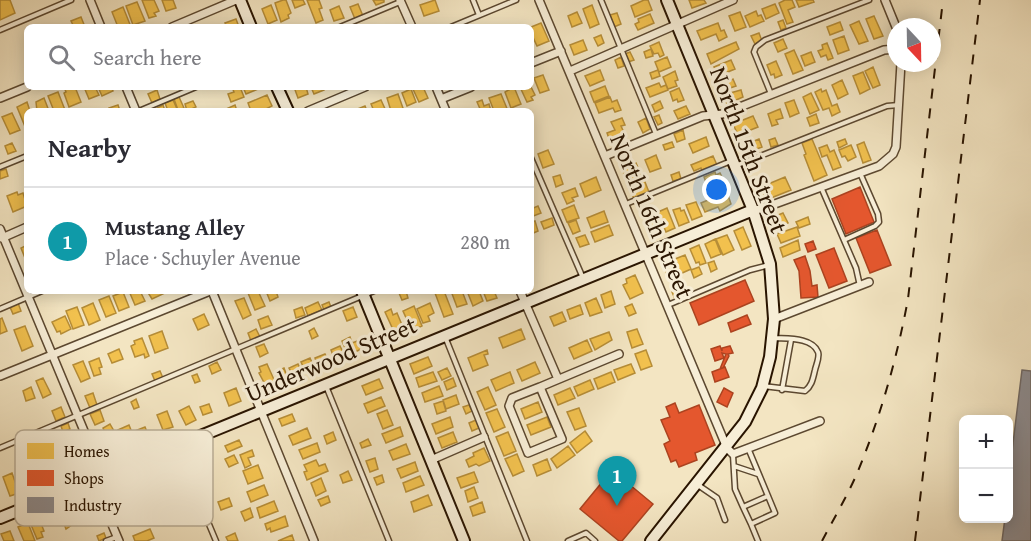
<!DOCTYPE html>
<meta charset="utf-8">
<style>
:root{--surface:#fff;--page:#f2f2f3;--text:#2b2b33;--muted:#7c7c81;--line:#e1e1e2;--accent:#0b8043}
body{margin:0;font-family:"Gentium Book Plus",serif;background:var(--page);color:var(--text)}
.controls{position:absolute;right:18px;bottom:18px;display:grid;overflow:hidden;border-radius:9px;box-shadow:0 3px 15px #0003}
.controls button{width:54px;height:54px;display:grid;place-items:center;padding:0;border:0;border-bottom:2px solid var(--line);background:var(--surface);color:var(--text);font:30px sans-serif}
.compass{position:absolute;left:887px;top:18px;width:54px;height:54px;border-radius:50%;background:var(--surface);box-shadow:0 3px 15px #0003;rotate:158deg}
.you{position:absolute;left:717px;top:190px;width:21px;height:21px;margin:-15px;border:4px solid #fff;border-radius:50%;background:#1a73e8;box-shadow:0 0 0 9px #1a73e833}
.badge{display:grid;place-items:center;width:39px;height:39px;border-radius:50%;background:var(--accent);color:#fff;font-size:20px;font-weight:700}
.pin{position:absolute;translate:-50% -50px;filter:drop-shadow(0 2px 3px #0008)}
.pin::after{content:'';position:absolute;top:32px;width:21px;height:18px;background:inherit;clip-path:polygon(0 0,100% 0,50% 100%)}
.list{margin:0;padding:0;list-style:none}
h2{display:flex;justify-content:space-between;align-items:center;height:78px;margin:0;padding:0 24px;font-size:26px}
h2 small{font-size:20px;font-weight:400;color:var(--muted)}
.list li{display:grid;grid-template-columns:39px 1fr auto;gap:18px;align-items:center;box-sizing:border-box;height:108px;padding:0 24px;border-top:2px solid var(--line)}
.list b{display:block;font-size:22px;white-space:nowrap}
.list p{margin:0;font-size:20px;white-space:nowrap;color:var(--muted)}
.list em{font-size:20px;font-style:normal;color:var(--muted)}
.icon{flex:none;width:33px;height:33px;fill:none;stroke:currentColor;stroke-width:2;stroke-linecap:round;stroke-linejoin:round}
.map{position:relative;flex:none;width:1031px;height:541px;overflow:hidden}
.search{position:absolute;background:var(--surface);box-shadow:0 3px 15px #0003;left:24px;top:24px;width:510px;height:66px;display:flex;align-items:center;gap:15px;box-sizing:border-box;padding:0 21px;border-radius:9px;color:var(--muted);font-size:22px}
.panel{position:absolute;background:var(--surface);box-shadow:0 3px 15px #0003;left:24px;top:108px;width:510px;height:186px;border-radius:9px}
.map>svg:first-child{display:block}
</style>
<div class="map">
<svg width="1031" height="541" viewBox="0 0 1031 541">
<rect width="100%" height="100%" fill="#f3e5c2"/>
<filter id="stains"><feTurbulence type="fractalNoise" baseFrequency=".00333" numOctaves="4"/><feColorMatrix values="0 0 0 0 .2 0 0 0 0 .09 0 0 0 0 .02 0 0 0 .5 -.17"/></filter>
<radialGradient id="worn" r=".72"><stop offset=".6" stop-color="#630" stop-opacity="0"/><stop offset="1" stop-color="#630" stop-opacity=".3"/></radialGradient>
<!-- homes -->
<path fill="#f2c14e" stroke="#b68d37" stroke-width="1.5" d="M0,0h10l5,13 -15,7z
M142,0h12l5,11 -5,2 2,3 -7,2z
M162,0h11l3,8 -10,3z
M283,0h3l5,13 -3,2 1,3 -8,4 -6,-19z
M292,0h11l2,4 -10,4z
M307,0h12l3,8 -3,1 4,11 -7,3z
M373,0h11v2l-8,3z
M435,0l4,11 -15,5 -4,-11z
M644,0h4l4,10 -17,7 -4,-11z
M689,0h15l2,3 -14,5z
M785,0h7l3,7 -7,3 5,12 -6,2 -8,-21z
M796,0h17l1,2 -15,5z
M137,2l8,19 -12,4 -7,-19z
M358,4l5,12 -8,3 -5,-12z
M775,4l4,9 -13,6 -4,-10z
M271,5l6,15 -9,4 -6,-15z
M592,5l7,19 -9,4 -7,-19z
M339,6l5,12 -10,3 -4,-11z
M123,7l8,20h-13l-6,-15z
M756,11l2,5 3,-1 3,6 -14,6 -5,-11z
M577,12l5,11 -10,4 -4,-11z
M740,12l6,15 -11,4 -6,-15z
M617,13l4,11 -7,3 -4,-12z
M650,14l4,9 -16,7 -3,-6 4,-2 -1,-3z
M874,16l9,20 -9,3 -8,-20z
M81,17l4,10h-11l-3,-6z
M236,19l3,8h-12l-2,-4z
M783,20l3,8 -5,2 -3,-8z
M859,21l9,20 -9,3 -9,-19z
M840,22l3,8 -13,5 -3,-8z
M541,23l8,18 -12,5 -6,-13v-6z
M718,23l3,8 3,-1 3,7 -8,4 -3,-7 -15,6 -4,-9z
M759,33l3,8 -7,3 -4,-8z
M601,35l3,8 -6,3 -4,-8z
M844,36l5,14 -11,4 -5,-14z
M783,39l4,9 -9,4 -4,-9z
M583,40l4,10 -13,5 -4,-10z
M659,42l5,13 -4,2 -2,-4 -4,1 -4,-8z
M736,42l3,7 -28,15 -4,-10z
M827,43l6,15 -5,2 -2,-5 -5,2 -3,-6 5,-2 -1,-4z
M651,49l2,7 -7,2 -2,-6z
M794,50l9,20 -10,4 -8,-20z
M630,52l4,8 -6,2 -3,-8z
M811,52l4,10 -10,4 -4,-10z
M621,57l3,9 -6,2 -3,-8z
M667,57l4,10 -12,5 -4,-10z
M731,60l4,9 -17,7 -4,-9z
M776,61l6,14 -7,3 -1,-4 -3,1 -4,-10z
M873,67l7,18 -7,3 -8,-17z
M600,70l4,10 -14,6 -5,-10z
M658,70l2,6 -8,3 -2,-6z
M675,71l3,9 -3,1 2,5 -9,3 -5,-12z
M863,72l7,17 -10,5 -7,-18z
M543,75l6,15 -9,3 -6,-15z
M729,78l1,3 3,-2 3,7 -15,5 -3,-8z
M842,80l6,14 -10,5 -6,-14z
M659,83l2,4 5,-2 2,5 -18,7 -4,-9z
M605,86l4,10 -15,6 -4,-10z
M64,87h11l6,15 -12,5 -5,-14 2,-1z
M84,87h11l4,8 -10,4z
M98,87h13l2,4 -11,5z
M232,87h8l4,10 -13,5 -3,-8 6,-2z
M243,87h20l-17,7z
M294,87h12l2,7 -10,4z
M311,87h12l1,3 -10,4z
M412,87h11l5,11 -9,4z
M514,87l7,17 -10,4 -6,-16z
M520,87h11l4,8 -4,2 2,3 -6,2z
M679,88l5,12 -6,2 -1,-3 -4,2 -3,-9z
M411,89l5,13 -9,4 -5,-13z
M821,89l1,3 4,-2 6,16 5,-2 3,8 -8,4 -3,-8 -6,2 -8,-18z
M157,90l3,9 -8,4 -4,-9z
M741,90l2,7 -16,7 -4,-9z
M58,92l7,18 -3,1h-8l-6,-15z
M811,93l8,17 -9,4 -7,-17z
M398,94l6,17h-13l-4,-13z
M501,94l7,17h-14l-5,-13z
M267,95l5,11 -10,5h-11l-3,-8z
M179,97l5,11 -6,2 -4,-11z
M610,97l2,5 5,-2 4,10 -6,2 -2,-4 -14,5 -4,-10z
M44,98l5,13h-12l-1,-9z
M173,100l5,11h-10l-3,-8z
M381,100l5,11h-12l-3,-7z
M482,100l2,6 5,-2 2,7h-10l-4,-9z
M794,100l5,13 -9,4 -5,-14z
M193,101l3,6 -9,4 -2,-7z
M660,101l3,7 -8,4 -3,-7z
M27,102l3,9h-3l-1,18 -9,-22z
M118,105l2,6h-10l-1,-3z
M163,105l2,6h-9l-1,-2z
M235,105l2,6h-13v-1z
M365,106l2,5h-12v-1z
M686,106l4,8 -12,5 -4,-8z
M780,109l3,9 -7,2 2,4 -6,2 -4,-12z
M12,113l8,17 -10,4 -8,-17z
M816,114l3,9 -9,3 -3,-8z
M659,115l3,8 -4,2 -4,-8z
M753,116l5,11 -20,8 -5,-11z
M622,118l3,7 -4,1 5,11 -15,7 -4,-11 8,-3 -4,-8z
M646,118l4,11 -7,4 -5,-11z
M683,130l2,9 -8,3 -3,-8z
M706,137l3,9 -16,7 -4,-9z
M775,138l3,7 -7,2 -2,-7z
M759,139l3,8 -8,3 2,4 -5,2 -2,-4 -2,1 -3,-8z
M812,139l15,36 -13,6 -10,-26 2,-1 -4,-11z
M845,139l2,5 -8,4 -2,-6z
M672,142l2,5 -9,3 -2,-5z
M864,142l7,18 -8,3 -6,-18z
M12,143l4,8 -8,3 -3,-8z
M827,145l3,7 4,-2 7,17 -8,3 -6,-15 -5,2 -3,-9z
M851,145l5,12 -8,4 -3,-5 -3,1 -3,-7z
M548,150l6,14 -11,4 -5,-14z
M656,155l5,13 -11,4 -5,-12z
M713,156l4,9 -15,6 -1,-3 -7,3 -3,-6z
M636,163l6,13 -15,6 -5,-13z
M6,169l2,7 -8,3v-8z
M679,172l2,7 -8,2 -2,-6z
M715,172l1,3 4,-2 4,8 -16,7 -4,-11z
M560,175l3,9 -7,3 -3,-10z
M596,177l5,13 -16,7 -5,-13z
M643,177l6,15 -15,7 -6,-15z
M785,177l6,13 -25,10 -5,-13z
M575,188l3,8 -6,2 2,3 -7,3 -5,-11z
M17,192l1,3 5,-2 4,13 -14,6 -6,-16z
M727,192l4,12 -11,7 -2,-4 -13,5 -4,-9z
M644,200l2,5 -8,3 -2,-5z
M696,202l6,14 -10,4 -6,-15z
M574,205l5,13 -12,4 -5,-12z
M538,206l3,7 -10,4v-8z
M667,208l8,20 -9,4 -8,-20z
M680,208l1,3 3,-1 5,12 -10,4 -6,-16z
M604,211l4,11 -17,6 -4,-10z
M783,213l5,10 -13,6 -4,-11z
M654,215l7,18 -9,4 -7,-18z
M808,217l2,7 -11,4 -3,-6z
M552,218l2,7 -10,4 -3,-7z
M576,220l4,11 -7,3 -5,-11z
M535,221l3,10 -7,3v-12z
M609,225l4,10 -18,7 -4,-10z
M743,227l8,19 -9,4 -8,-19z
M797,227l3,9 -19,7 -4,-9z
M585,235l4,9 -9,3 -4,-9z
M727,235l7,15 -11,5 -7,-16z
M715,239l6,15 -10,4 -6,-14z
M798,240l2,10 -17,7 -3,-9z
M27,245l-1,6 1,12 -6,-15z
M699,245l7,18 -6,2 -1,-3 -3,1 -6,-14z
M685,255l6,14 -22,10 -5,-11 13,-5 -2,-4z
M714,261l3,8 -6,3 -3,-9z
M699,267l3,7 -8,4 -3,-8z
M635,275l8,18 -13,6 -7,-14 4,-2 -1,-4z
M681,289l3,6 -9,4 -3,-7z
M129,291h11l5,10 -10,4z
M147,291h17l1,2 -13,6z
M254,291h4l7,15 -10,4 -7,-17z
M266,291h10l2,6 -8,4z
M406,291l2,7 -6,2 -3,-7z
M440,291h4l9,23 -9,3 -9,-24z
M451,291h11l5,13 -10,3z
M467,291h12l4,10 -10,5z
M483,291h11l3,7 -10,3z
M611,291l4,13 -10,4 -4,-13z
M123,292l6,15 -10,4 -6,-15z
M109,296l7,17 -10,4 -7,-17z
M244,298l7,17 -8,4 -8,-18z
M596,298l6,14 -12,4 -5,-13z
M318,302l4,8 -14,6 -3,-8z
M329,302l2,5 -7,3 -2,-5z
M18,303l3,8 -8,3 -3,-7z
M93,303l7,17 -11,5 -7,-17z
M430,303l4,10 -6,3 2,5 -7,2 -6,-14z
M632,304l4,9 -7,3 -4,-9z
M580,305l3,9 -13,5 -3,-9z
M414,306l8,20 -10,5 -9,-20z
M77,307l7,18 -11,4 -7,-18z
M302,307l3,8 -9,3 -2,-8z
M353,307l4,10 -10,4 -4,-10z
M391,309l2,6 4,-2 8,19 -9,4 -11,-24z
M562,312l4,9 -12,5 -4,-9z
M204,314l5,11 -11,5 -5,-11z
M65,316l6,13 -10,5 -1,-3 -3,1 -5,-10z
M268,316l4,9 -11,4 -3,-9z
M2,318l5,13 -7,3v-15z
M25,326l8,20 -11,5 -8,-21z
M314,328l4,8 -6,3 -3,-8z
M256,329l4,8 -9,4 -3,-8z
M521,329l4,10 -22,9 -4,-10z
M637,329l6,15 -11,4 -5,-16z
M162,331l6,17 -13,5 -6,-17z
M609,332l3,8 -17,10 -5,-11z
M350,337l2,6 11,-4 3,8 -18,8 -6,-14z
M142,338l7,18 -4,2 -1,-4 -9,3 -4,-11 4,-2 -1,-3z
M587,340l5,11 -18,8 -5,-11z
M264,344l4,9 -8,4 -4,-10z
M340,346l4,8 -10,4 -3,-8z
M119,349l4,10 -11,4 -4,-9z
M487,350l1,4 -4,1 4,10 -15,6 -5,-13z
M646,350l6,16 -11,4 -6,-16z
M325,354l4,8 -11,5 -3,-9z
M428,357l4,9 -18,8 -4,-10z
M99,358l3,9 -3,1 2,6 -7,2 -5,-14z
M310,358l4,9 -9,4 -4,-9z
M83,361l7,17 -9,4 -8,-17z
M217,362l4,8 -9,4 -3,-8z
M535,362l5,11 -18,8 -5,-11z
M267,364l9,20 -9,4 -8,-15 2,-1 -2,-5z
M298,364l5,11 -6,2 -1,-2 -3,1 -4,-8z
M631,364l4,9 -17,7 -4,-10z
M284,368l4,11 -9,3 -4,-10z
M447,368l4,8 -9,4 -4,-8z
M160,371l3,7 -8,3 -3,-7z
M433,372l4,9 -18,6 -3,-9z
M510,372l4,11 -18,8 -5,-11z
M611,372l4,10 -17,7 -4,-10z
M197,374l3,7 -5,2 -3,-7z
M43,378l8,16 -8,4 -7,-17z
M453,378l3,8 -9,4 -3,-8z
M379,379l4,9 -17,7 -4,-9z
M590,380l4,9 -16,7 -4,-9z
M439,386l4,10 -18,6 -3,-9z
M31,387l4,11 -9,3 -3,-10z
M488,387l8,18 -11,5 -8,-18z
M236,388l5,13 -12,5 -5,-13z
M570,388l5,10 -17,7 -4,-10z
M93,393l4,12 -7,3 -5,-12z
M456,395l3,9 -13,5 -3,-9z
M381,397l4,9 -17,7 -4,-9z
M136,399l3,8 -5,2 -3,-7z
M443,401l3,10 -9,3 -3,-10z
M538,402l4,10 -17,7 -4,-10z
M209,404l3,8 -9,3 -3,-8z
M469,405l3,6 -6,3 -3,-7z
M189,406l7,14 -10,5 -7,-14z
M61,407l4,10 -9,4 -4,-10z
M579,408l7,18 -11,4 -8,-18z
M497,409l8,18 -11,5 -8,-19z
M100,410l4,11 -9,4 -5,-11z
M387,410l6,15 -10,4 -6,-15z
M167,411l6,16 -10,3 -6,-15z
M292,414l3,7 -13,5 -3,-7z
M450,417l3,10 -17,7 -4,-10z
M547,417l4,10 -20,8 -4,-10z
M476,420l3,8 -7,3 -3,-8z
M68,423l2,6 -7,3 -2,-6z
M110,424l4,7 -8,4 -3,-7z
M129,425l6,15 -11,4 -6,-14z
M145,427l5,12 -11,4 -4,-12z
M400,427l3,9 -17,7 -4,-9z
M307,428l4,10 -18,7 -4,-9z
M585,431l7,10 -15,12 -7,-10z
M333,432l3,8 -9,4 -3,-8z
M453,432l4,10 -15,6 -4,-10z
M508,432l8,19 -12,5 -8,-19z
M368,439l3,6 -9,3 -2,-5z
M239,440l3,6 -14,6 -3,-6z
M317,443l3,9 -17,7 -4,-9z
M406,444l4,10 -17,6 -4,-9z
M568,446l7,9 -18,13 -6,-9z
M484,448l6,13 -11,5 -3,-2 -7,3 -3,-7 8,-4 -1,-3z
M252,450l2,6 -6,2 3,7 -6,3 -5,-13z
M517,454l7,17 -11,5 -8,-17z
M234,455l4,8 -9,4 -4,-8z
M375,458l3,11 -8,3 -4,-11z
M547,459l4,11 -14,6 -4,-11z
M316,460l3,6 6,-2 3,7 -21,9 -3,-8 3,-1 -3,-6z
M415,462l3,9 -17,7 -4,-9z
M258,465l5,13 -15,6 -5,-13z
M348,471l4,9 -9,3 -3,-8z
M474,472l4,10 -17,6 -4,-10z
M12,473l7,20 -9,3 -7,-19z
M382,475l2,7 -7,3 -3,-7z
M420,476l4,9 -18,7 -3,-9z
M321,478l5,13 -10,5 -5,-13z
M264,485l4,10 -17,7 -4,-10z
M474,487l4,11 -10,4 -3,-11z
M428,495l4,10 -18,7 -3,-10z
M328,496l2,6 -9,4 -3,-6z
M229,498l3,8 -11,4 -3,-8z
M274,501l4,10 -18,7 -3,-10z
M482,502l3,10 -12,4 -3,-9z
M69,506l7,16 -10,7 -7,-19z
M250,508l3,9 -8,4 -4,-9z
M38,516l6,15 -3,1 2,5 -6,2 -8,-19z
M285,516l3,10 -17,6 -1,-4 -3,2 -2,-6z
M28,523l7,18h-11l-6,-14z
M150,529l4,9 -7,3h-12l-2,-5z
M10,531l4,10h-10l-3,-7z
M104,533l2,5 -7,3 -2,-5z
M235,533l3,8h-10l-2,-4z
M292,535l2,6h-16z"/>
<!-- shops -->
<path fill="#e4572e" stroke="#ac4320" stroke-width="1.5" d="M860,187l14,35 -28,12 -14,-35z
M877,230l14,35 -21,8 -14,-35z
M813,241l3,8 -8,3 -3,-8z
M834,248l13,33 -18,7 -13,-33z
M805,256l5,15 2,15 5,-1 1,12 -17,1 -2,-27 -5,-11z
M745,280l9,21 -55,24 -9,-22z
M747,315l4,9 -20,8 -3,-9z
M720,346l2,5v-3l8,-2 3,7 -5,1 1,2 -6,12 -3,1 6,-15 -4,-1 2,5 -9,3 -4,-12z
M725,367l4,10 -14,5 -3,-10z
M724,388l9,5 -6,14 -10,-5z
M675,403l4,10 20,-8 16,40 -20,8 2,7 -18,7 -3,-7 -5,2 -7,-18 6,-3 -9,-21 9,-3 -4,-10z
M612,470l41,34 -31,37h-3l-39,-32z"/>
<!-- industry -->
<path fill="#8d8d92" stroke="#6f6966" stroke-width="1.5" d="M1022,370l9,1v170h-29l3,-23h3v-34z"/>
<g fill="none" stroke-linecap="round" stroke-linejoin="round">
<defs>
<path id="lane" d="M473,0l6,15
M601,0l55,134
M340,27l60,-25
M451,27l65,-27
M0,30l71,-30
M771,94l-17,-42 2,-5 9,-7 104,-40
M139,111l57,-24
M531,158l52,120
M735,166l152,-60 12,-1
M0,167l27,-11
M821,187l35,81 4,18
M626,204l105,-43
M844,240l31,-14 4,-4 -1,-8 -18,-41
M668,305l82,-35 19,-5
M0,309l42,-18
M446,339l81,202
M326,386l63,155
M763,386l42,5c7,-5 8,-13 10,-21 1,-5 5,-13 3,-18 -6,-15 -31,-13 -44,-14
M782,390l9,-50
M0,448l374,-157
M177,448l39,93
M748,448l20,48
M733,455l2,34 8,18 25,-11 7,17 -24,11 7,17
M734,466l24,8
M698,485l19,13 8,22
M743,507l8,17
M106,541l11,-4
M568,541l18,-8 9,8"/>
<path id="street" d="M90,0l11,27
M400,0l12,27
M539,0l188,448 6,6 87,-33
M885,0l11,27
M172,27l64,-27
M531,63l30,-12
M570,71l163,-71
M126,87l10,24
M436,87l10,24
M0,98l27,-11
M441,99l30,-12
M308,111l57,-24
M605,156l98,-40 19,-2 162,-64 12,-1
M753,210l8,-1 118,-43 14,-12 3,-7 5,-84
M0,229l99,238 1,10 -4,10 23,54
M2,238l25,-11
M212,291l102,250
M520,291l38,88
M774,319l95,-37
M0,376l210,-85
M540,387l22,52 -34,14 -19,-47 3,-8z
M540,387l79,-33
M431,460l53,-23"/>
<path id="secondary" d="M240,0l11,27
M277,87l11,24
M362,291l102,250
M0,518l753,-308
M651,541l94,-119 17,-34 8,-31 4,-38 -4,-55 -17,-54 -86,-210"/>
</defs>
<!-- lane casing -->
<use href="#lane" stroke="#5c4830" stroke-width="7"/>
<!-- street casing -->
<use href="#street" stroke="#5c4830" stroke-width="10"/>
<!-- secondary casing -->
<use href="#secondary" stroke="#291400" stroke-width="14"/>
<!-- lane -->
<use href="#lane" stroke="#f7eed7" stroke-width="4"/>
<!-- street -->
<use href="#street" stroke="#f7eed7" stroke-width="7"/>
<!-- secondary -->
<use href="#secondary" stroke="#f7eed7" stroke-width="10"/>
<!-- rail -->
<path stroke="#291400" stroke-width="2" stroke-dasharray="10 10" stroke-linecap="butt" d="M822,541c12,-23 26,-46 36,-70 23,-56 39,-113 50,-172l35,-299
M915,541l65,-541"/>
</g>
<g text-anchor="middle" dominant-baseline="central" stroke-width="6" stroke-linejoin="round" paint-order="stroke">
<!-- street labels -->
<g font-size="24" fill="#291400" stroke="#f7eed7">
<text transform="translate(749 150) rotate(69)">North 15th Street</text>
<text transform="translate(652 216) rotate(67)">North 16th Street</text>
<text transform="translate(331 359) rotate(-23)">Underwood Street</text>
</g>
</g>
<!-- legend -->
<rect x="15" y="430" width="198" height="96" rx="9" fill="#f7eed7" stroke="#b9ad96" stroke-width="1.5"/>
<rect x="27" y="443" width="27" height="16" fill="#f2c14e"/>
<rect x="27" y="470" width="27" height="16" fill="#e4572e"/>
<rect x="27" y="497" width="27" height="16" fill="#8d8d92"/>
<g font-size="16" fill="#291400">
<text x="64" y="457">Homes</text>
<text x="64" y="484">Shops</text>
<text x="64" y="511">Industry</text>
</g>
<rect width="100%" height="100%" filter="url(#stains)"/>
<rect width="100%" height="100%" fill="url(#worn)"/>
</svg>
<div class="controls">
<button>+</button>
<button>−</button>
</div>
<svg class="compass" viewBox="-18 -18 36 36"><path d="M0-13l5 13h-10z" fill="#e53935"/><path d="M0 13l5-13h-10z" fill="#7c7c81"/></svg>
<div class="you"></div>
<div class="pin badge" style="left:617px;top:506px;background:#0f9aa8">1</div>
<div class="search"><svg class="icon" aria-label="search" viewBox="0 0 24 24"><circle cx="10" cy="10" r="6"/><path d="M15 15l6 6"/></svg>Search here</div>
<section class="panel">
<h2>Nearby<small></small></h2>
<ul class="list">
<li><span class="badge" style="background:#0f9aa8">1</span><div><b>Mustang Alley</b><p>Place · Schuyler Avenue</p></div><em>280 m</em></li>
</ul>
</section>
</div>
